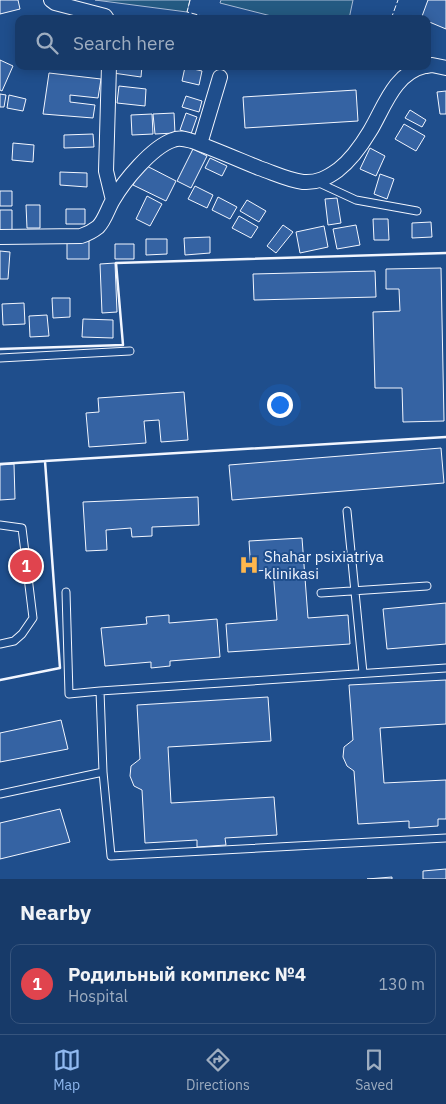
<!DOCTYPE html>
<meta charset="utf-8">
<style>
:root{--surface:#173a69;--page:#20416f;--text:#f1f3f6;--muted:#9eadc0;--line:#36547d;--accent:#90b9f0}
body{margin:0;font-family:"IBM Plex Sans",sans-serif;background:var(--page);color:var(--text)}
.you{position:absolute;left:279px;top:404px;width:18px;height:18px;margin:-12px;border:4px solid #fff;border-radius:50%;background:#1a73e8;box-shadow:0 0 0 8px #1a73e833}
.badge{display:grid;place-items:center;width:32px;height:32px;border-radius:50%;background:var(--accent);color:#fff;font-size:16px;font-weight:700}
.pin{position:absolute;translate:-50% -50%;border:2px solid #fff;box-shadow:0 1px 5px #0006}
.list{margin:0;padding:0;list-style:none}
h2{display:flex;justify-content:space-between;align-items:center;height:65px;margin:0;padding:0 20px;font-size:21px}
h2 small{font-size:16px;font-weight:400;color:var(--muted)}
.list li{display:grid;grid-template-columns:32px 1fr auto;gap:15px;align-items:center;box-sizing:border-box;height:80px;margin:0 10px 10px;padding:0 10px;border:1px solid var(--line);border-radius:10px}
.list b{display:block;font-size:19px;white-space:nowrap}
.list p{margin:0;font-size:16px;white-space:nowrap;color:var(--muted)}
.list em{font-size:16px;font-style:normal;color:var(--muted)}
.icon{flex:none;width:28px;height:28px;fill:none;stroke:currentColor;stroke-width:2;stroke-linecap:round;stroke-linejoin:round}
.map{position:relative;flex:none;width:446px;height:879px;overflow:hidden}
.search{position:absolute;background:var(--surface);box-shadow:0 2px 12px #0003;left:15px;right:15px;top:15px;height:55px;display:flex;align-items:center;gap:12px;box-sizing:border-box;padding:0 18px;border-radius:10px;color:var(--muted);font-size:19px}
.sheet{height:155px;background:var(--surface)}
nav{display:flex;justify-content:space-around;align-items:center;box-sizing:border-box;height:70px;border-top:1px solid var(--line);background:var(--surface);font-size:14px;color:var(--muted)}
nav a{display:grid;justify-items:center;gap:2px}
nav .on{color:var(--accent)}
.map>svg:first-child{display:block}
</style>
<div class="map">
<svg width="446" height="879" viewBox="0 0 446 879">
<rect width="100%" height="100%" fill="#1f4e8c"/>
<!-- green -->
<path fill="#245a82" stroke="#a8bbd7" d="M95,0h95l-3,12z
M221,0h132l-4,19h-66l-63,-16z"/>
<!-- building -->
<path fill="#3563a3" stroke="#f2f6ff" d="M0,0h18l2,9 -20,5z
M428,0h18v29l-19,-8v-2h-6z
M0,60l13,6 -11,25 -2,-1z
M114,66h28l-1,11 -28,-4z
M185,67l17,4 -3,14 -17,-4z
M49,73l52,6 -3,19 -28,-3v7l25,3 -2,13 -50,-4z
M119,86l27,3 -1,17 -28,-3z
M356,90l2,31 -113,7 -2,-31z
M446,91v23h-6l-3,-22z
M0,94l6,1 -2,12h-4z
M9,95l17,4 -3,12 -16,-3z
M186,96l16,5 -3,11 -17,-5z
M410,110l16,10 -4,7 -17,-9z
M174,113l1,20 -20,1 -2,-20z
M186,113l11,4 -6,17 -11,-4z
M152,114l1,20 -21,1 -1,-20z
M404,124l21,12 -9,15 -21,-12z
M93,134l1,13 -30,1v-13z
M13,143l21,2 -1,17 -21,-2z
M370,148l15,8 -9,20 -16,-7z
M193,149l14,7 -16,32 -14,-7z
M210,158l17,8 -5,10 -17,-8z
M143,164l33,17 -10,20 -33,-16z
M60,172l27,1v14l-27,-2z
M380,174l14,5 -7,20 -13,-5z
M195,186l18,9 -6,13 -19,-9z
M0,191h12v15h-12z
M147,196l15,8 -12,22 -14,-7z
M218,197l19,10 -7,12 -18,-9z
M337,198l4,25 -13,2 -3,-26z
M247,200l19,11 -7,11 -19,-11z
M26,205h14v23h-13z
M66,209h19v15h-19z
M0,210h12v20h-12z
M239,216l19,11 -7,11 -19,-10z
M373,219h15l1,21h-15z
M431,222l1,15 -20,1v-15z
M283,225l10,7 -17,21 -9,-7z
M356,225l4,20 -23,4 -4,-20z
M324,226l4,21 -28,6 -4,-21z
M210,237v16l-25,2 -1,-17z
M146,239h21v15l-21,1z
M67,240h22v19h-22z
M115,244h19v15h-19z
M0,251l10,1 -2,27h-8z
M115,263l2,49 -15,1 -2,-49z
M441,268l3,153 -41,1 -1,-34h-27l-2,-76 27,-1 -1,-22h-13v-20z
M375,271l1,26 -122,3 -1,-26z
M52,298h18v19l-17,1z
M24,303l1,21 -22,1 -1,-21z
M47,315l2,21 -19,1 -1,-21z
M83,319l30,1v18l-31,-1z
M184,392l4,48 -27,2 -2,-22 -15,1 2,22 -57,4 -3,-34 13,-1 -1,-14z
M441,448l3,35 -212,17 -3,-35z
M14,464l1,35 -15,1v-35z
M198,497l1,28 -47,2v9l-20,1 -1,-9 -25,2 1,20 -21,1 -3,-49z
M302,538l6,80 40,-3 2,29 -122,8 -2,-28 51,-4 -4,-50 -22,1 -2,-30z
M446,603v41l-59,5 -4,-40z
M169,615v8l48,-4 3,38 -50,4v5l-19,2v-6l-46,4 -4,-38 46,-4 -1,-7z
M446,680v44l-66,4 4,55 62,-3v39h-8v7l-29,2v-7l-51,3 -4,-53 -7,-5 -4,-9 1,-10 9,-7 -4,-55z
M268,697l3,44 -103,6 3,56 103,-6 3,38 -52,3 1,7 -29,2v-7l-52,3 -3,-53 -8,-4 -4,-10 1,-10 9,-7 -3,-54z
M61,720l7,29 -68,13v-29z
M60,809l10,33 -70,17v-36z
M446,869v10h-23v-8z
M392,877v2h-25z"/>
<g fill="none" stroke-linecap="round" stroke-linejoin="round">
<defs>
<path id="service" d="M317,182l39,18 61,11
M0,358l130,-7
M347,511l16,162
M0,525l22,3 11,90 -11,16 -8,7 -14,3
M66,592l3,102 31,-3
M321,593l106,-7
M446,668l-346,23 3,81 8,84 335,-18
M0,794l103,-22"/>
<path id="minor" d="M51,0l4,3 50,13 2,3
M109,66l-3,105 7,29
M427,66l5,-1 14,3
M200,144l20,-67
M0,237l81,-1c6,-2 12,-5 17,-9 7,-7 10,-19 15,-27 11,-19 39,-53 60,-60 6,-3 12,-1 19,1 22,8 45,18 67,27 15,5 29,12 44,14 14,1 24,-4 35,-12 13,-10 23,-24 32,-39 14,-23 24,-58 55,-65"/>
</defs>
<!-- service casing -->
<use href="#service" stroke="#f2f6ff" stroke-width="9"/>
<!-- minor casing -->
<use href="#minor" stroke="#f2f6ff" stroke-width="16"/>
<!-- service -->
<use href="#service" stroke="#1f4e8c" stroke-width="7"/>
<!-- minor -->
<use href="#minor" stroke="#1f4e8c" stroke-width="14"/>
<!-- fence -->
<path stroke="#f2f6ff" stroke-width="1" stroke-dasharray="6 2.5" stroke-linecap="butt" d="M190,0l-3,12 27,7
M391,19l7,-19
M0,680l60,-12 -15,-207 -35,2"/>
<!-- wall -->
<path stroke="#f2f6ff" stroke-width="2.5" d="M0,349l123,-4 -7,-82 330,-10
M0,464l47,-3
M0,680l60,-12 -15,-207 401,-24"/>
</g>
<!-- icons -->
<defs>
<symbol id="hospital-bare" viewBox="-9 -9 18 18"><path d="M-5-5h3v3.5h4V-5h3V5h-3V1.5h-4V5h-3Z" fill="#ffb74d" stroke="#1f4e8c" stroke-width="2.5" paint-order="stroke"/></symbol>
</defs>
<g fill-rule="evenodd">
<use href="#hospital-bare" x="235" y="551" width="28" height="28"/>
</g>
<g text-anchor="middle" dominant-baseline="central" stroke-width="4" stroke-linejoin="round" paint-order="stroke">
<!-- poi labels -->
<g font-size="15" fill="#f2f6ff" stroke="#1f4e8c" text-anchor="start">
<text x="264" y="556">Shahar psixiatriya<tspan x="264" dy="17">klinikasi</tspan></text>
</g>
</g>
</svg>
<div class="you"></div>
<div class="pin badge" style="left:26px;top:566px;background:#e0444e">1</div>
<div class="search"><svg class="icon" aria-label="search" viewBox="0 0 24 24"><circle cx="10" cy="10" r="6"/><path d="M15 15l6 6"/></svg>Search here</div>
</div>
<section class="sheet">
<h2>Nearby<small></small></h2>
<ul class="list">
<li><span class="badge" style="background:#e0444e">1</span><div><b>Родильный комплекс №4</b><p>Hospital</p></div><em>130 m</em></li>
</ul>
</section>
<nav>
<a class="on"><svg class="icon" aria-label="map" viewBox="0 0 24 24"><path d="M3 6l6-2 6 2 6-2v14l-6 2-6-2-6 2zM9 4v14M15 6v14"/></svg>Map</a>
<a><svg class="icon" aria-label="directions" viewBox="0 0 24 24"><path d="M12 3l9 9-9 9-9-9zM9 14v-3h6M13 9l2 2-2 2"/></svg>Directions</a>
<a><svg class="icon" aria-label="saved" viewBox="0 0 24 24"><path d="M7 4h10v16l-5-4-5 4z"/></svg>Saved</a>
</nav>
